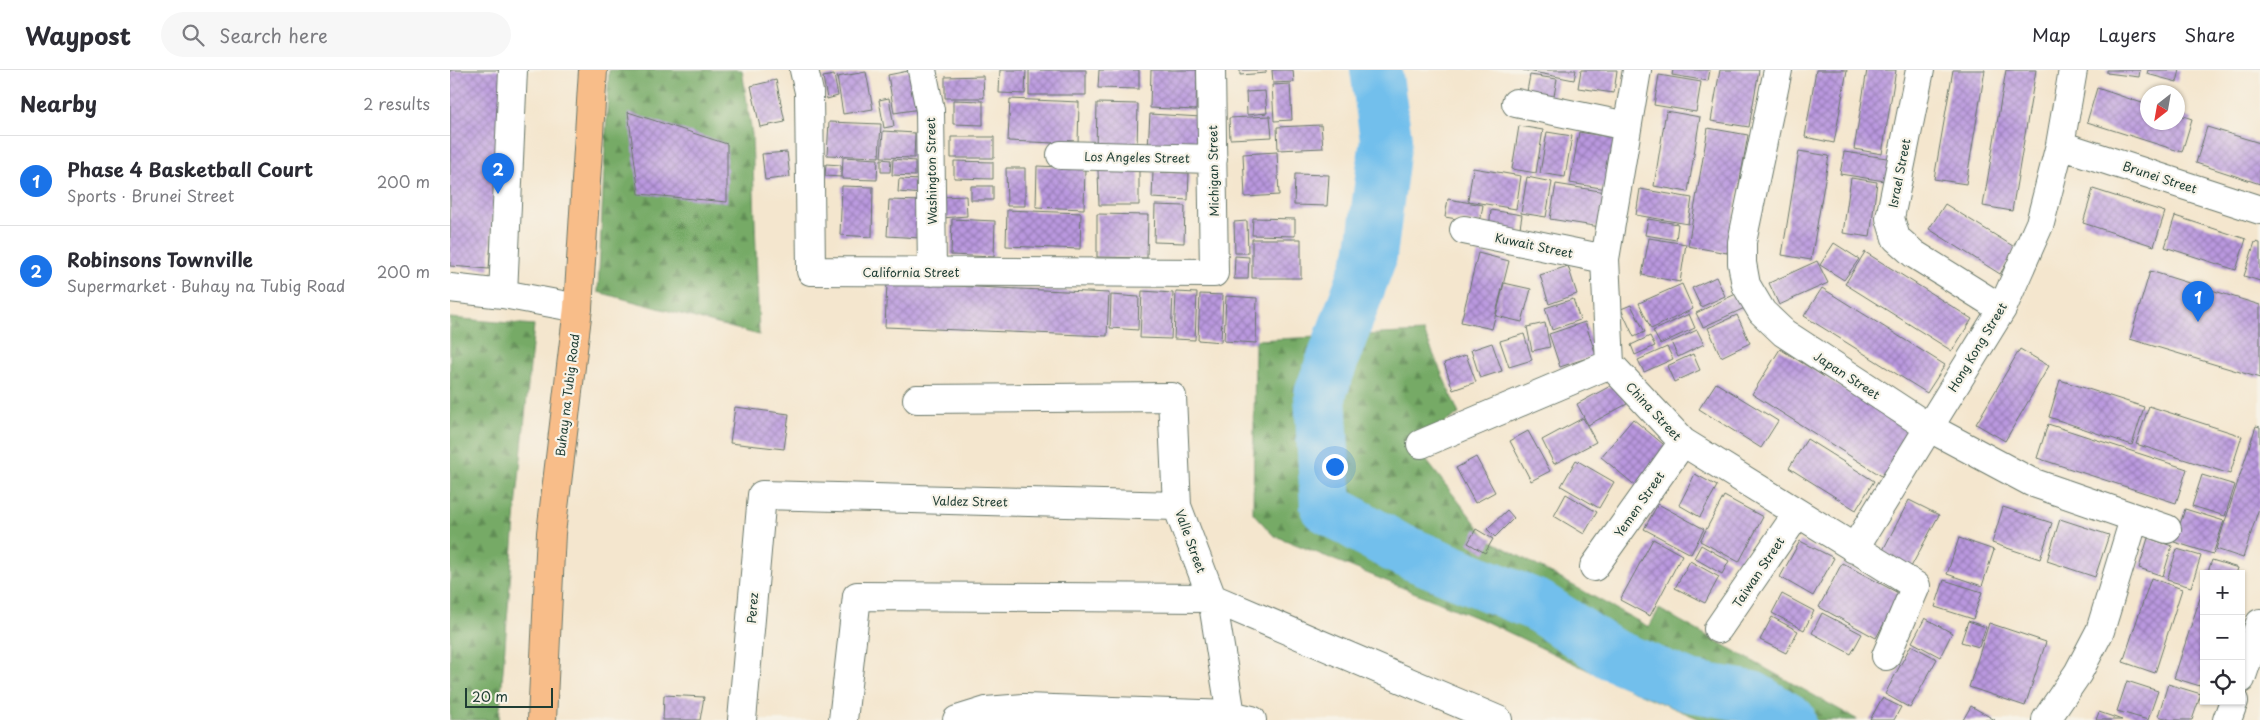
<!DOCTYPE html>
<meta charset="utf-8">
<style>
:root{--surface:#fff;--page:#f7f7f7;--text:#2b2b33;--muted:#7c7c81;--line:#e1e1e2;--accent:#1a73e8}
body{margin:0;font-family:"Playpen Sans",sans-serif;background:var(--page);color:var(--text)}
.controls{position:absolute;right:15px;bottom:15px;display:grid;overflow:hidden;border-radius:0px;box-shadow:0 1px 4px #0004}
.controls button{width:45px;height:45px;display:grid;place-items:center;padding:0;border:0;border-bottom:1px solid var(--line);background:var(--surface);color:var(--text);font:25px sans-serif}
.compass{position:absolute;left:1690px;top:15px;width:45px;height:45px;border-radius:50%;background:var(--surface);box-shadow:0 1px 4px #0004;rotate:211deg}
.scale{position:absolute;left:15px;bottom:12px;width:88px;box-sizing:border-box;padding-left:5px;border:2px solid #1f3d34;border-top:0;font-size:14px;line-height:18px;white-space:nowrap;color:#1f3d34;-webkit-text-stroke:4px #f7f3e8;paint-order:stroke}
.you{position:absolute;left:884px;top:396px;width:18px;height:18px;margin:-12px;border:4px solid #fff;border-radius:50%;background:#1a73e8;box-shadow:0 0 0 8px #1a73e833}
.badge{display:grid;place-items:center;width:32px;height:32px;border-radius:50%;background:var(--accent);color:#fff;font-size:16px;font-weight:700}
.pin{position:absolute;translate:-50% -41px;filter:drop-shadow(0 1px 2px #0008)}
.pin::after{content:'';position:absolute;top:26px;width:18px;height:15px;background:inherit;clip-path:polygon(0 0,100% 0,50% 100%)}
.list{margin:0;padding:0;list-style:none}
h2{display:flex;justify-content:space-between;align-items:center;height:65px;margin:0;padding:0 20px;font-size:21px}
h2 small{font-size:16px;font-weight:400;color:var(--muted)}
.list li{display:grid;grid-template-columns:32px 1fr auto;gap:15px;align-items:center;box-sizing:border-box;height:90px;padding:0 20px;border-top:1px solid var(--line)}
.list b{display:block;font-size:19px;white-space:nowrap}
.list p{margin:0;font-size:16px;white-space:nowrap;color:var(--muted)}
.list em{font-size:16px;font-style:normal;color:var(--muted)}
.icon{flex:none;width:28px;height:28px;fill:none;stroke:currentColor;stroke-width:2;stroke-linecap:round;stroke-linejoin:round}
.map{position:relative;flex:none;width:1810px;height:650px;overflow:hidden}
header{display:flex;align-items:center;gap:30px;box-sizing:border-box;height:70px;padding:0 25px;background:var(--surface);border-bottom:1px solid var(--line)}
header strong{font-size:24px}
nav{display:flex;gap:28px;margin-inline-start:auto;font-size:18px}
.search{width:350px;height:45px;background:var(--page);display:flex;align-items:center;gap:12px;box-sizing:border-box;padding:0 18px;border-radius:28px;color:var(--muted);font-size:19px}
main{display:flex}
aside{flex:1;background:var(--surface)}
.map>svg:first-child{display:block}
</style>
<header>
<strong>Waypost</strong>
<div class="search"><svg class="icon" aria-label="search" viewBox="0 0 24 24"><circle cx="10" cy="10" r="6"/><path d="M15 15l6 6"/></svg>Search here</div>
<nav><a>Map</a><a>Layers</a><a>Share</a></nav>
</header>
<main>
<aside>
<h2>Nearby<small>2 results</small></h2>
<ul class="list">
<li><span class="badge">1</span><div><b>Phase 4 Basketball Court</b><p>Sports · Brunei Street</p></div><em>200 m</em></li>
<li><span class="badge">2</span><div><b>Robinsons Townville</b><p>Supermarket · Buhay na Tubig Road</p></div><em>200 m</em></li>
</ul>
</aside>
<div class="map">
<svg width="1810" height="650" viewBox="0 0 1810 650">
<defs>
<pattern id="forest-firs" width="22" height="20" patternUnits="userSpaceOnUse" patternTransform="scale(1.25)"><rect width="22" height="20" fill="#76aa66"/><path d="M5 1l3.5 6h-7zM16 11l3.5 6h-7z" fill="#608c55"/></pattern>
<pattern id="building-cross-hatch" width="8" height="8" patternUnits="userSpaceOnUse" patternTransform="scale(1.25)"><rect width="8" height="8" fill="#ba98df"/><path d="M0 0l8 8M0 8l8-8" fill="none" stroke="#977db6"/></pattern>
</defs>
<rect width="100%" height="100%" fill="#f7f3e8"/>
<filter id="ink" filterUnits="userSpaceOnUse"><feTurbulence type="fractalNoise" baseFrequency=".02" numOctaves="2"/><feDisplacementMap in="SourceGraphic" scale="10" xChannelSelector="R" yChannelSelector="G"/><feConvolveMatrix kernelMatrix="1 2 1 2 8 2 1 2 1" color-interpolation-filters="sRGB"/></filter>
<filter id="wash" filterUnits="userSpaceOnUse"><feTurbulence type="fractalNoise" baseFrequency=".0096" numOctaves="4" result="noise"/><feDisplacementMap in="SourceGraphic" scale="20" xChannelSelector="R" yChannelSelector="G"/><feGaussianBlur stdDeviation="1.12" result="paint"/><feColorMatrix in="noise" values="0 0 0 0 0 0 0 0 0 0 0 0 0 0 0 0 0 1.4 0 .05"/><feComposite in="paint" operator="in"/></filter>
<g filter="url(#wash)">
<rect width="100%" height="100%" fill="#f4e6ce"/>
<!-- forest -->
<path fill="url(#forest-firs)" stroke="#4a744d" d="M159,0h133l10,64 7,201 -161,-43z
M0,248l84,7 -18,184 -17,211h-49z
M974,262l35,82 -47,28 76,97 161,88 10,-18 199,111h-156l-87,-37 -128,-61 -214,-87 -20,-22 2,-173z"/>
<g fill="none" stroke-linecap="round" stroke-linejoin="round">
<!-- river -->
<path stroke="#72bfec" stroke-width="52" d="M926,0l10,69 -15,117 -51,138 6,113 71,41 141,58 73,48 78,32 63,11 38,23"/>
</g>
<g id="blocks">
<!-- building -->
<path fill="url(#building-cross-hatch)" d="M0,0h53l-14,199 -39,-3z
M463,0l7,39 -26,4 -6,-38z
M550,0h26l-1,24 -26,-1z
M579,0h57v25h-57z
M649,0h40v19l-41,-1z
M701,0h46l-1,40 -46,-2z
M790,0h26v3l-26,2z
M822,0h21l1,12 -21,1z
M1073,0h53l-2,10z
M1131,0h36l-3,23 -36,-5z
M1223,0h37l-2,11 -36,-6z
M1270,0h39l-10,57 -38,-6z
M1366,0h31l-13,73 -29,-6z
M1417,0h29l-14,84 -28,-5z
M1503,0h32l-19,114 -32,-5z
M1556,0h30l-24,141 -29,-5z
M1657,0h33l-1,7 -32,-4z
M1698,0h32l-3,12 -30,-8z
M416,2l7,37 -30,5 -6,-37z
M384,5l4,21 -11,3 -4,-22z
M1080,5l27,4 -4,23 -27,-5z
M1209,5l42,7 -5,30 -42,-7z
M533,6l1,22h-39v-21z
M326,10l9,42 -25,5 -9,-41z
M840,14l2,36 -18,1 -2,-36z
M1647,18l51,17v17h30v-8l14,5 -10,33 -95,-30z
M815,21l2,22 -20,2 -1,-23z
M439,28l5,28 -10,2 -5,-28z
M560,29l69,3 -1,42 -70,-3z
M503,30l30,1v24l-30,-1z
M647,33l41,1 -1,47 -41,-1z
M1216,41l34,6 -12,75 -34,-6z
M178,42l99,32v58l-88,-8z
M700,44l51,3 -2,34 -51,-3z
M820,46l2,21 -42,2 -1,-21z
M379,52l52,2 -2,33 -52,-2z
M871,55l2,23 -45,2 -1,-23z
M1069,56l24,4 -7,43 -24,-4z
M1757,57l53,16v41l-64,-21z
M1258,58l40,7 -21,118 -39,-7z
M433,61l32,2 -1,25 -33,-1z
M1097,62l25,4 -7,41 -25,-4z
M1129,62l36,6 -8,51 -37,-6z
M501,67h43v21h-43z
M1349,81l30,5 -18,104 -29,-5z
M337,82l3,25 -25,3 -3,-26z
M827,82l2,43 -34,2 -2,-43z
M1394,82l50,7 -3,23 -51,-8z
M393,87l35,2 -1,21 -35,-1z
M431,89l10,1 -1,12h-9z
M443,89l22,2v15l-23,-1z
M504,91l39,1v17l-39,-1z
M376,94l15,1v12l-16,-1z
M587,96l48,2 -1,41 -48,-2z
M556,98h19v38h-18z
M1023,98l48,8 -5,33 -48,-8z
M648,100h41v35h-40z
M703,102l36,1 -1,27 -36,-2z
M845,104l34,1 -2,31 -33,-1z
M1077,107l25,5 -6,35 -25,-4z
M1401,108l26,4 -7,55 -27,-4z
M449,109l24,1v14l-25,-2z
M1106,114l50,8 -6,35 -50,-8z
M392,116l31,1 -1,50 -32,-2z
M521,116h22v14h-22z
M1190,119l52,9 -4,26 -52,-9z
M1643,119l72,23 -11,34 -71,-23z
M516,126l1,20 -25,2 -1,-21z
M998,129l35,6 -3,18 -35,-6z
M439,130l34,1 -2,37 -34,-2z
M1495,134l71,44 -16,26 -71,-45z
M705,135l30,1 -1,37 -30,-1z
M557,140l74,3 -1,36 -74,-3z
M1041,140l31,5 -3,19 -30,-6z
M647,144l51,1 -1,43 -50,-1z
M1725,146l71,23 -10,31 -71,-23z
M803,148l42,1v17l-43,-1z
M502,149l43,2 -1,36 -43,-2z
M1198,149l30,5 -2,16 -31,-5z
M797,151l1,32h-13l-1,-31z
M1199,168l37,6 -6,38 -38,-7z
M802,169h49v39h-49z
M1805,172l5,1v38l-16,-5z
M1384,173l25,16 -15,21 -24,-15z
M1415,182l107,67 -20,32 -107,-67z
M1028,183l31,8 -17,68 -31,-7z
M785,186l14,1 -1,22h-14z
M1367,191l11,22 -49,22 -10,-22z
M1118,196l9,28 -28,10 -9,-29z
M1700,201l110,34v73l-130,-39z
M1266,207l9,19 -24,11 -9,-19z
M437,213l222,10 -2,43 -222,-9z
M1054,213l27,6 -9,33 -26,-6z
M1232,214l11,25 -42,20 -12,-26z
M1372,218l123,77 -18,28 -123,-77z
M692,221l31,2 -2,46 -31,-1z
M1292,221l7,15 -46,21 -7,-14z
M726,222l21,1 -2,47 -21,-1z
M750,224l23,1 -2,47 -23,-2z
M661,225l28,2 -1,33 -28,-2z
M776,226l31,2 -1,45 -32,-2z
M1123,229l7,21 -28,10 -7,-22z
M1181,235l14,27 -11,5 -13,-28z
M1239,244l6,14 -35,16 -7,-13z
M1287,245l13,28 -29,14 -13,-29z
M1135,252l11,33 -36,12 -11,-33z
M1095,253l5,24 -18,4 -5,-24z
M1247,260l7,14 -26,13 -7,-15z
M1074,264l8,26 -23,7 -9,-26z
M1200,266l5,10 -20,9 -4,-10z
M1042,273l10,28 -22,7 -9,-28z
M1217,277l6,12 -29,13 -6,-12z
M1330,279l136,85 -28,46 -136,-86z
M1570,279l29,17 -44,75 -29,-17z
M1243,284l7,16 -26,12 -7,-16z
M1016,285l10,27 -23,8 -9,-27z
M1610,310l84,27 -12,38 -83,-28z
M1166,313l11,21 -39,21 -11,-21z
M1266,313l62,38 -17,27 -62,-39z
M1699,336l93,30 -12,38 -94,-30z
M285,337l54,7 -5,35 -54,-6z
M1133,348l13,24 -42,22 -12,-24z
M1183,349l36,30 -32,38 -36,-30z
M1598,354l139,45 -11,34 -139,-45z
M1806,356l4,1v78l-17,53 -27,-9z
M1078,361l22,40 -19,10 -21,-40z
M1357,369l67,42 -18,29 -67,-42z
M1026,387l19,35 -20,11 -19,-35z
M1126,390l38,22 -15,26 -38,-22z
M1245,404l22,12 -17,31 -21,-12z
M1752,405l33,10 -10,31 -33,-10z
M1116,424l31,18 -13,22 -30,-18z
M1274,426l39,21 -24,45 -39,-21z
M1459,430l30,15 -28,52 -29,-15z
M1208,434l46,25 -13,25 -47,-25z
M1553,437l49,16 -12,36 -48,-16z
M1735,439l39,12 -11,33 -39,-12z
M1057,440l7,8 -19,19 -8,-8z
M1610,449l49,16 -14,42 -48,-16z
M1026,459l17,10 -8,14 -17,-10z
M1509,468l35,12 -12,36 -35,-12z
M1698,468l24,8 -9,30 -24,-8z
M1203,469l29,16 -32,61 -30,-16z
M1350,471l34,17 -21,38 -33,-19z
M1251,475l28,16 -7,13 -28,-16z
M1727,479l24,7 -10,31 -24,-7z
M1762,490l26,8 -2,6h-29z
M1240,491l29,16 -14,26 -30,-15z
M1392,493l58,31 -24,44 -57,-31z
M1701,508l31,11 -27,84 -32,-11z
M1494,510l38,12 -9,27 -38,-12z
M1754,516v87l-4,13 -26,-8z
M1332,524l32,17 -10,19 -32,-17z
M1372,543l40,21 -11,20 -39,-21z
M1322,547l26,14 -12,22 -26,-13z
M1475,548l27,15 -12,24 -28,-15z
M1518,551l18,6 -7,20 -18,-5z
M1539,553l57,19 -21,64 -56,-19z
M1461,575l26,14 -27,49 -25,-14z
M1677,611l31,10 -10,29 -31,-9z
M1718,614l33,10 -9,26h-21l-13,-4z
M214,625l40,2 -4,23h-37z
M1432,628l19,9 -7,13h-24z
M1521,636l24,14h-32z
M1649,642l23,8h-26z"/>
</g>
</g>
<g filter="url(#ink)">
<use href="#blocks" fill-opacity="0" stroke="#6a786a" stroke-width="1"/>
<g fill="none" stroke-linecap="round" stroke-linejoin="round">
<defs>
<path id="minor" d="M354,0l5,22 2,179 403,2 -3,-203
M472,0l8,40 2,162
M1187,0l-32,189 5,105 73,78 233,144 -30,70
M1328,0l-36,172v21l4,22 16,27 22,21 144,94 103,55 136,47
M1470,0l-30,148 6,20 18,16 88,55
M1066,33l111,23
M1610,75l200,65
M611,85l152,4
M1014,160l141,29
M0,218l53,6 75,14
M53,224l10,-224
M467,329l255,-2 5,109 35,92 19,117
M971,374l189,-80
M1404,479l148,-240 38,-86 20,-78 13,-75
M1144,497l89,-125
M1268,559l79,-115
M1791,609l19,-56
M292,650l20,-225 415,11
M393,650l14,-124 355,2 286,122
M507,650l29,-9 38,-3 207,7 21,5
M1596,650l32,-47 22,-42 34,-112
M1777,650l7,-19"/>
<path id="major" d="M92,650l9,-187 27,-225 15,-238"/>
</defs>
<!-- minor casing -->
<use href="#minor" stroke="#6a786a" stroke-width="30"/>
<!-- major casing -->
<use href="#major" stroke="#6a786a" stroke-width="30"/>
<!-- minor -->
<use href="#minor" stroke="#fff" stroke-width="28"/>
<!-- major -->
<use href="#major" stroke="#f8bd89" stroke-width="28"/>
</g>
</g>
<g text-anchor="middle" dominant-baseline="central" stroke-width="4.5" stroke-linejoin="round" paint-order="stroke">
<!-- street labels -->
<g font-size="12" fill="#1f3d34" stroke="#f7f3e8">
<text transform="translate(687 87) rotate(1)">Los Angeles Street</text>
<text transform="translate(481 101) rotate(-91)">Washington Street</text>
<text transform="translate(763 101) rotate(-91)">Michigan Street</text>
<text transform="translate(1449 103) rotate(-79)">Israel Street</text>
<text transform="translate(1710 107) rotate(18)">Brunei Street</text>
<text transform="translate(1084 175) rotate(12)">Kuwait Street</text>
<text x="461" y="202">California Street</text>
<text transform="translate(1527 277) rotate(-59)">Hong Kong Street</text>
<text transform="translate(1397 305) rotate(33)">Japan Street</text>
<text transform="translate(117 325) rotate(-83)">Buhay na Tubig Road</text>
<text transform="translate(1204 341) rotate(47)">China Street</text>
<text transform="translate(520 431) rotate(1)">Valdez Street</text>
<text transform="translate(1189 434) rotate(-55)">Yemen Street</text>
<text transform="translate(741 471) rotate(70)">Valle Street</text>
<text transform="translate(1308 502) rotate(-56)">Taiwan Street</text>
<text transform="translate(302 538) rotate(-85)">Perez</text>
</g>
</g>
</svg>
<div class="controls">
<button>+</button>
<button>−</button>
<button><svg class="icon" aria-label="locate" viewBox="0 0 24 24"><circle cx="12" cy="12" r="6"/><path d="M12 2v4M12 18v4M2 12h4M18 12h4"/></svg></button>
</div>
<svg class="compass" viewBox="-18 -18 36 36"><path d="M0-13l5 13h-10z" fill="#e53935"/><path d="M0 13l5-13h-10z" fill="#7c7c81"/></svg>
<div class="scale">20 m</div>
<div class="you"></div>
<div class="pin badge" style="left:1748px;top:252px">1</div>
<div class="pin badge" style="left:48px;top:124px">2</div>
</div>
</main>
